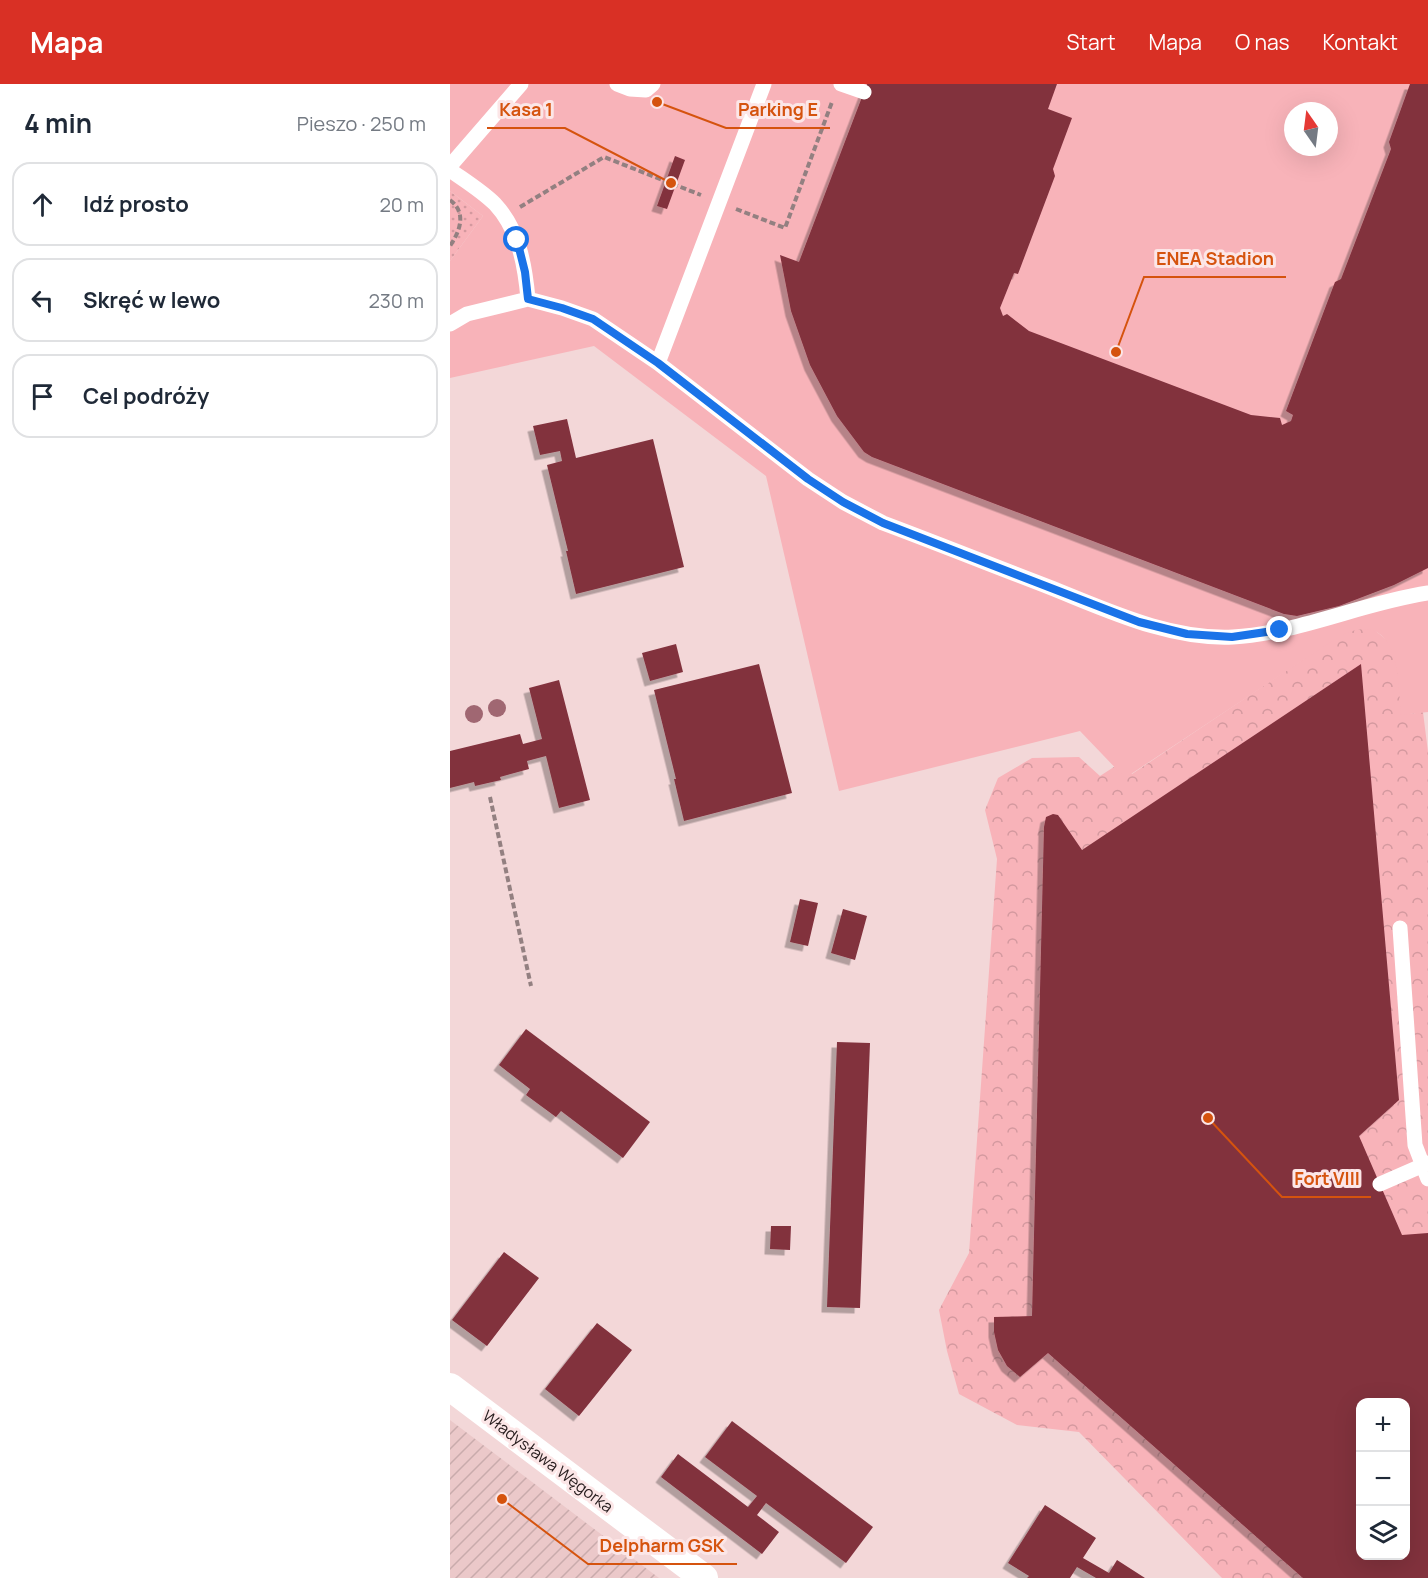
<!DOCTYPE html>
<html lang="pl">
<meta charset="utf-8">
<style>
:root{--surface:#fff;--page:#f2f2f3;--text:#1f2937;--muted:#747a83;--line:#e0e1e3;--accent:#d93025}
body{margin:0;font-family:Manrope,sans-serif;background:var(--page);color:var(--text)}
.controls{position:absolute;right:18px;bottom:18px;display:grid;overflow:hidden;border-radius:12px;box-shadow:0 6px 24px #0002}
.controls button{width:54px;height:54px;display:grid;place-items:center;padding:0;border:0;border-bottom:2px solid var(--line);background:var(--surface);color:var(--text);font:30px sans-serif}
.compass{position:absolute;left:834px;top:18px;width:54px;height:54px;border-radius:50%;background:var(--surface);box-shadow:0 6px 24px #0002;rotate:346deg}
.stop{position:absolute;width:18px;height:18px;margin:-14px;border:4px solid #1a73e8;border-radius:50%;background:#fff}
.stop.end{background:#1a73e8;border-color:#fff;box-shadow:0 2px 6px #0008}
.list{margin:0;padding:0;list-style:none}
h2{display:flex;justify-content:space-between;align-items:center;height:78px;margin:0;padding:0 24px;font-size:26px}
h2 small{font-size:20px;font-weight:400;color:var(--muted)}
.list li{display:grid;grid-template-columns:39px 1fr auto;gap:18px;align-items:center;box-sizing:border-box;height:84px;margin:0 12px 12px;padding:0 12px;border:2px solid var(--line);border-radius:18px}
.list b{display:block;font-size:22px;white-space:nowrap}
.list em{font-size:20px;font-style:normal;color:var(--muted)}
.icon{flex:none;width:33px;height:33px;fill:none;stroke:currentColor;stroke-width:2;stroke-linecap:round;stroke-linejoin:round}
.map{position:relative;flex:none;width:978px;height:1494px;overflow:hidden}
header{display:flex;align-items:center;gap:36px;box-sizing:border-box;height:84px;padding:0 30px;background:var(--accent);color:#fff}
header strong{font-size:28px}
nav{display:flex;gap:33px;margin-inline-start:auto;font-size:21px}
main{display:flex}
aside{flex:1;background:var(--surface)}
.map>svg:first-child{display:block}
</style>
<header>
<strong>Mapa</strong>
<nav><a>Start</a><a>Mapa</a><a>O nas</a><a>Kontakt</a></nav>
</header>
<main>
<aside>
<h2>4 min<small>Pieszo · 250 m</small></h2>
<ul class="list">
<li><svg class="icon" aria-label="ahead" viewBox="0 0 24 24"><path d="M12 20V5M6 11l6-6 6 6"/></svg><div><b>Idź prosto</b></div><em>20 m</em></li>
<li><svg class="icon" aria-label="left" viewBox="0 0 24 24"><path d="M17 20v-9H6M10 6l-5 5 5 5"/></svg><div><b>Skręć w lewo</b></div><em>230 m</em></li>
<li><svg class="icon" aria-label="arrive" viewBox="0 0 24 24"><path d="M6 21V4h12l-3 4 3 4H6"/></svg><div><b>Cel podróży</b></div></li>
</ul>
</aside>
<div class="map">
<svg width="978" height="1494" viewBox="0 0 978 1494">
<defs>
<pattern id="industrial-furrows" width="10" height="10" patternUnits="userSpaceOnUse" patternTransform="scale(1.5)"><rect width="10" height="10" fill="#ebc8c9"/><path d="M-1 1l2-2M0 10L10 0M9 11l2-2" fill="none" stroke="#c9abac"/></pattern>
<pattern id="park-crowns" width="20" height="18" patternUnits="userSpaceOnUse" patternTransform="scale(1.5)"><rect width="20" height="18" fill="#f8b3b9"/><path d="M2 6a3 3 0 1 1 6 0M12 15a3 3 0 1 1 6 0" fill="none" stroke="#d4999f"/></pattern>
<pattern id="garden-dots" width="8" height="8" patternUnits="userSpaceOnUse" patternTransform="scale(1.5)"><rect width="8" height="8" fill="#f8b3b9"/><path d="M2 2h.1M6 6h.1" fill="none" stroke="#d4999f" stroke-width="1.8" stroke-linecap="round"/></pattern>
<filter id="shadow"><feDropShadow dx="-5.5" dy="5.5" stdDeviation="0" flood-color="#0004"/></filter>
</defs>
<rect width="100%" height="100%" fill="#f3d7d8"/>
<!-- industrial -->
<path fill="url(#industrial-furrows)" d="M0,1336l209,158h-209z"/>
<!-- park -->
<path fill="url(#park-crowns)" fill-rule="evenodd" d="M918,541l33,26 8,63 14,-2 5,40v826h-206l-143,-146 -62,-7 -58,-31 -12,-43 -8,-41 30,-57 28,-394 -12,-49 13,-32 34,-20 47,-1 21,19 20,-13 12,11 206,-138 7,-8zM910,1318h46v154h-46z"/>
<!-- garden -->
<path fill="url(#garden-dots)" d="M0,107l33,25 -33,45z"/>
<!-- pitch -->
<path fill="#f8b3b9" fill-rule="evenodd" d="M0,0h978v628l-27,3c-3,-39 -2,-109 -63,-78l-213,141 -45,-47 -241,60 -73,-315 -172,-130 -144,32v-117l33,-45 -33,-25zM843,27h36v36h-36z"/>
<!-- building -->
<path fill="#82313e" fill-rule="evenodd" filter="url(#shadow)" d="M417,0h190l-9,25 24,9 -19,51 2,7 -37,98 -4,-1 -14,35 3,8 4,-2 22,17 222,84 29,3 2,7 9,-4 2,-6 -7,-4 49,-129 6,-3 50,-130 -2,-7 21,-58h18v484l-34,17 -55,21 -42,10 -13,-2 -412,-157 -8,-5 -27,-36 -27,-51 -19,-54 -11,-56 19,7z
M225,72l10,4 -18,49 -10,-3z
M117,335l9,39 77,-19 31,128 -108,27 -10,-43h2l-21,-86 15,-4 -2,-10 -20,4 -7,-29z
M226,560l7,28 -33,9 -8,-28z
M309,580l33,129 -108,28 -10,-42h2l-22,-89z
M911,580l38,436 -40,36 43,99 26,-2v345h-125l-255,-225 -28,24 -13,-11 -9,-16 -4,-18v-15l38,-1 12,-489 2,-10 7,-3 5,1 24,35zM910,1318h46v154h-46z
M109,596l31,120 -31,8 -13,-52 -19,5 2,8 -29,8 1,3 -26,6 -1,-4 -24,6v-37l70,-17 3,10 19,-5 -13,-51z
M350,815l18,4 -10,43 -18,-4z
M393,825l24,7 -12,44 -24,-7z
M76,945l124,93 -27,36 -62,-47 -5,6 -30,-22 4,-6 -31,-24z
M387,958l33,1 -10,265 -33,-1z
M321,1142h20l-1,24 -20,-1z
M54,1168l35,26 -52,68 -35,-26z
M147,1239l35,27 -53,66 -34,-27z
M282,1337l141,106 -27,36 -80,-60 -9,12 22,17 -17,22 -101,-77 17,-23 70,53 9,-11 -52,-39z
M595,1421l51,33 -13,20 26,15 8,-13 28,18h-49l-19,-11 -7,11h-43l2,-2 -21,-13z"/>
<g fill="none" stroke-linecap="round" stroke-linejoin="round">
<!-- path -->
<path stroke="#938081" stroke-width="4" stroke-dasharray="6 3" stroke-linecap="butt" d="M0,116c17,13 10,31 0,46
M70,123l84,-50 97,38
M286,125l49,19 47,-126
M40,713l41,189"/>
<!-- service -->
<path stroke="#fff" stroke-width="15" d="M167,0l13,5 16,1 7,-6
M391,0l23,8
M0,82l71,-82
M0,86c14,10 32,21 45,34 24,26 30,61 33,95
M0,240l17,-10 61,-15 34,9 31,11 65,44 150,116 35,23 40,21c56,21 111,43 166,64 58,23 120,53 184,50 66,-4 129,-34 195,-44
M208,279l106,-279
M950,844l15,217 13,34
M930,1100l48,-21"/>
<!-- minor -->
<path stroke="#fff" stroke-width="28" d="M0,1303l254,191"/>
</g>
<!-- trees -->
<g fill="#a06772">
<circle cx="47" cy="624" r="9"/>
<circle cx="24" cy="630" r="9"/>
</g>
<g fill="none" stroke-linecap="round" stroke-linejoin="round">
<!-- route -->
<path stroke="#1a73e8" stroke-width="8" d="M67,156l8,32 3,27 34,9 31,11 65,44 150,116 35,23 40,21 256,99 48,12 45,3 48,-7"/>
</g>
<g text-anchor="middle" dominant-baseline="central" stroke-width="6" stroke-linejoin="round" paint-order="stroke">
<!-- street labels -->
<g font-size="16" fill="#261c1d" stroke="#fce6e7">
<text transform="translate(98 1377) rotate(37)">Władysława Węgorka</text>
</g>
</g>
<!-- callouts -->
<path fill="none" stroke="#d5530e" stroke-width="2" d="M221 99L115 44H37M207 18L276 44H380M666 268L694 193H836M758 1034L832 1113H921M52 1415L138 1480H287"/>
<g fill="#d5530e" stroke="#fce6e7" stroke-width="2">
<circle cx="221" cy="99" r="6"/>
<circle cx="207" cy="18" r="6"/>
<circle cx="666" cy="268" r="6"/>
<circle cx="758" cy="1034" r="6"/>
<circle cx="52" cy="1415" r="6"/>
</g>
<g font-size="18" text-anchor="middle" font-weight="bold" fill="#d5530e" stroke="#fce6e7" stroke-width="6" stroke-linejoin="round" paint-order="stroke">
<text x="76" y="32">Kasa 1</text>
<text x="328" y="32">Parking E</text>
<text x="765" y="181">ENEA Stadion</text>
<text x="877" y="1101">Fort VIII</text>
<text x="212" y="1468">Delpharm GSK</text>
</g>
</svg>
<div class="controls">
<button>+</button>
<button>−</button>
<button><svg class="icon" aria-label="layers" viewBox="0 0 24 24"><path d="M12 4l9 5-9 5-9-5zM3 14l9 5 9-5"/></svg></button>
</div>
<svg class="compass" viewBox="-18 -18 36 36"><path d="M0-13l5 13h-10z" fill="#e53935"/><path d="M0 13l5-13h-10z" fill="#747a83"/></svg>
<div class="stop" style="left:67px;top:156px"></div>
<div class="stop end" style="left:830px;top:546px"></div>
</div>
</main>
